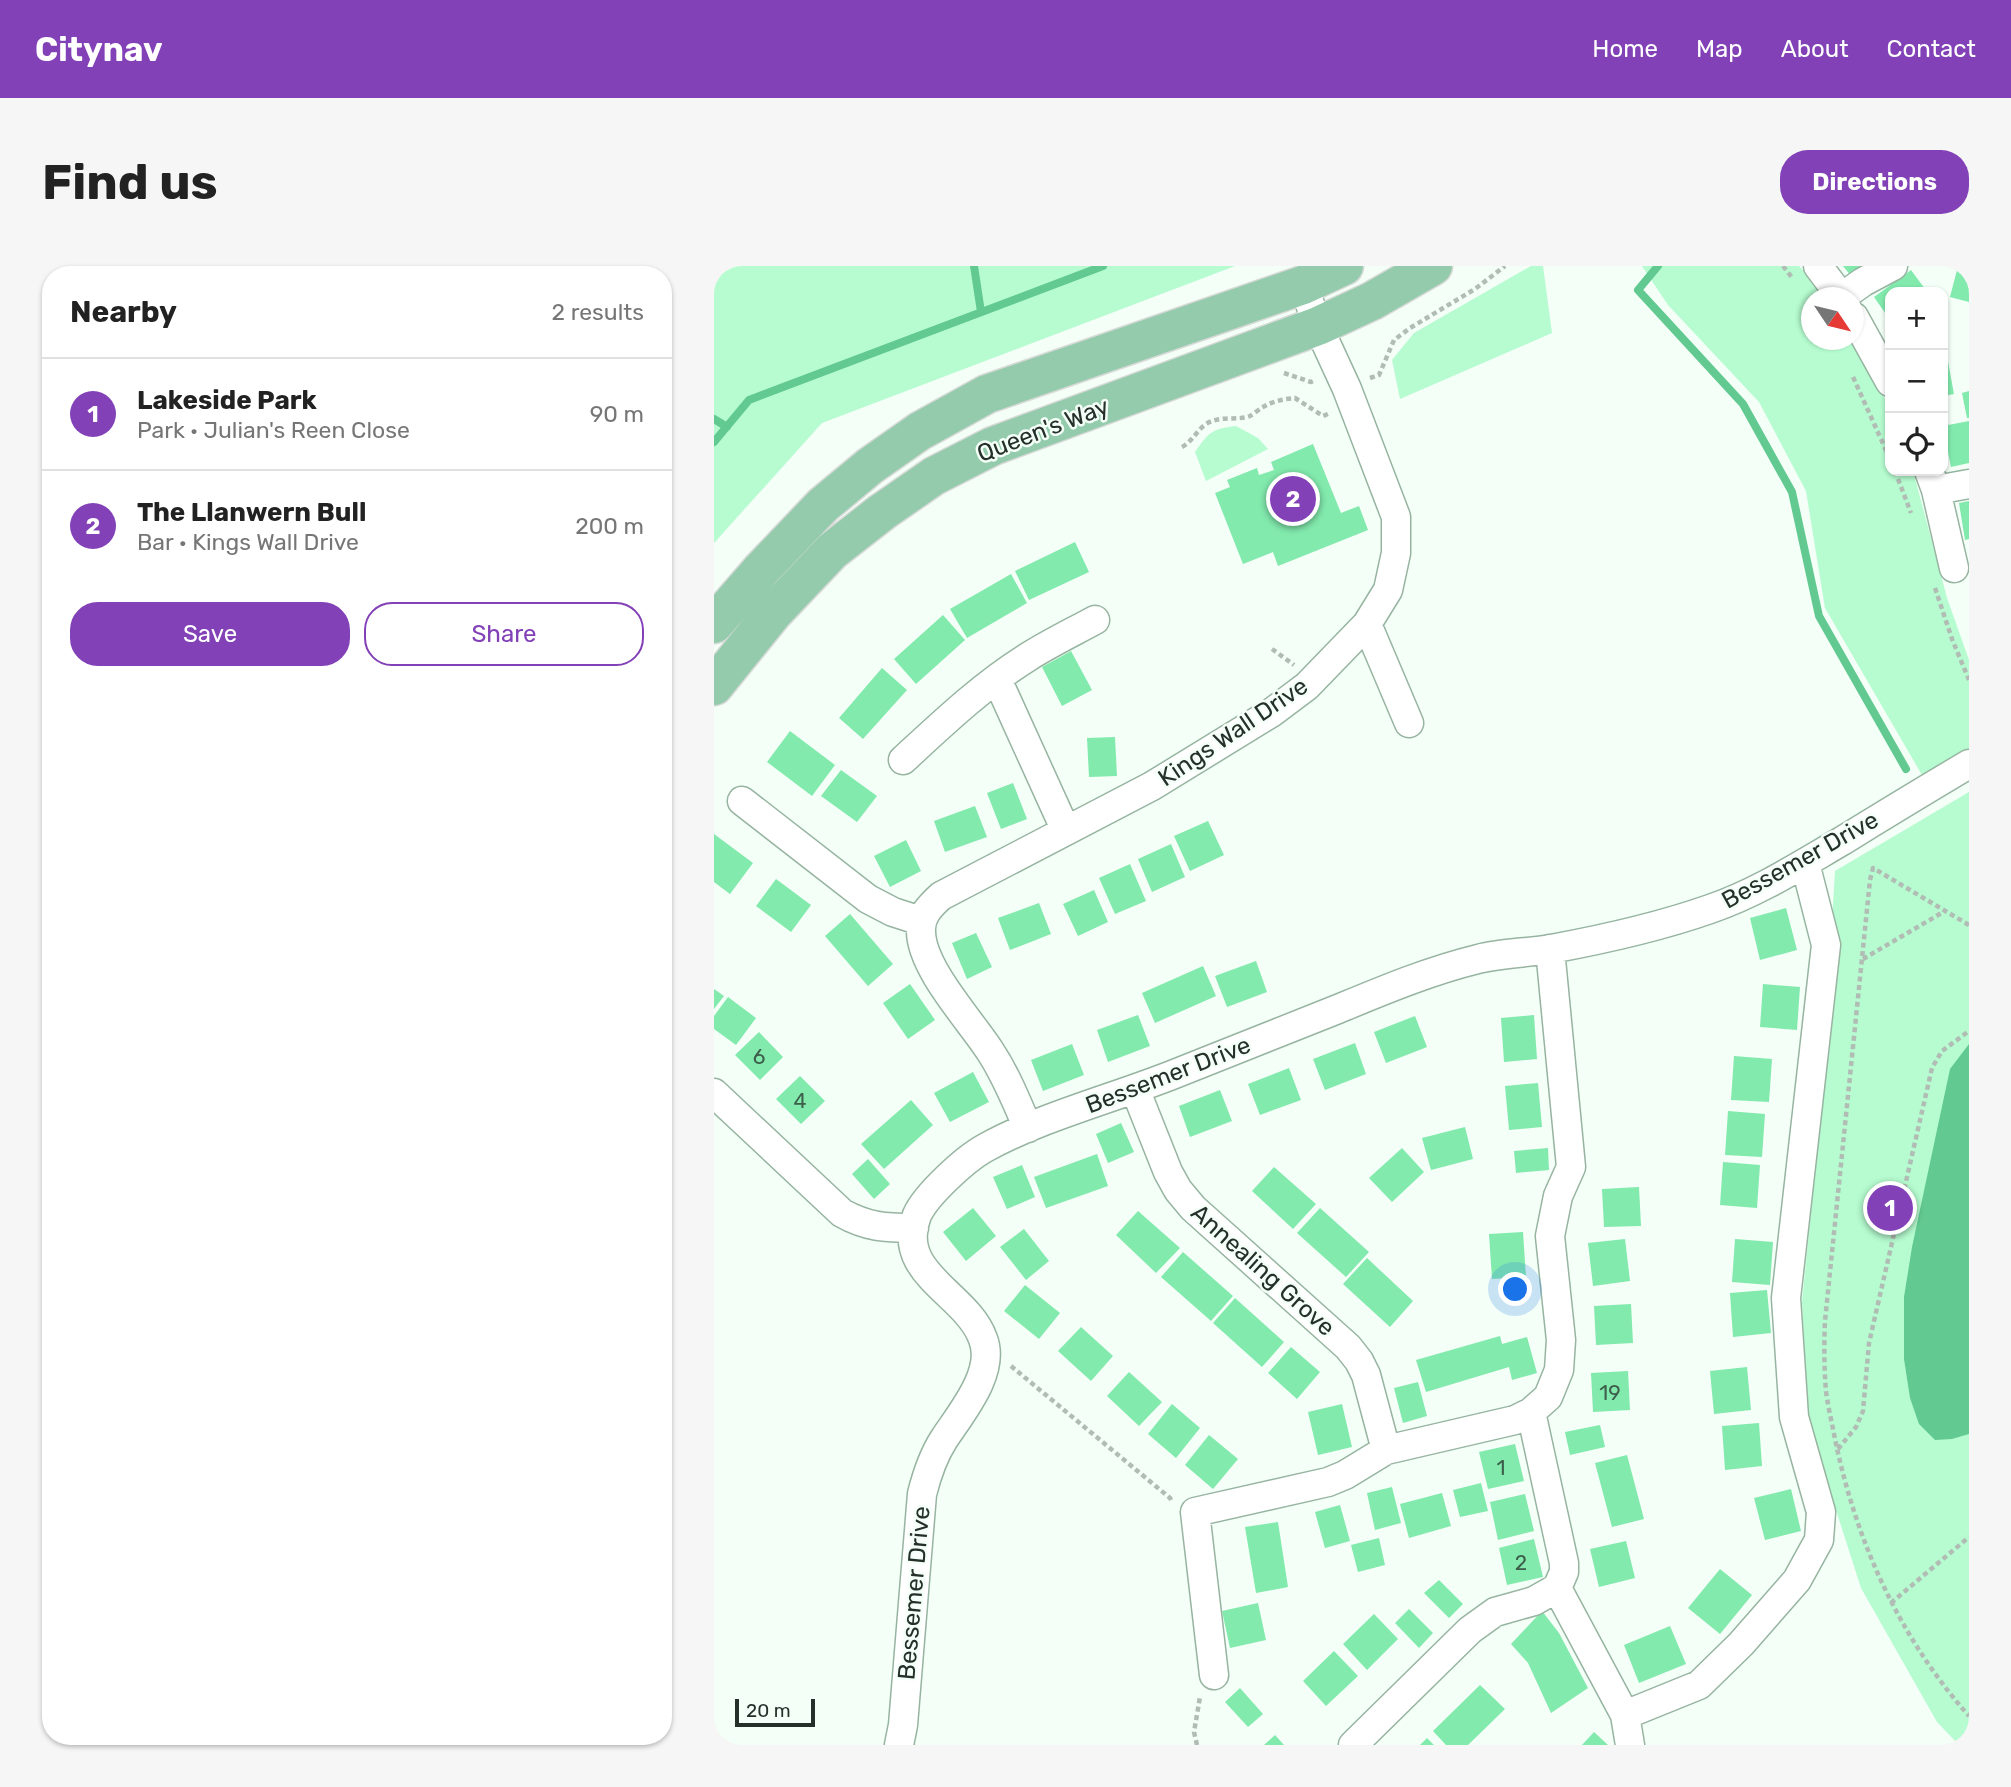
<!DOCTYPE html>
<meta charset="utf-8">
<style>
:root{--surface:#fff;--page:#f6f6f6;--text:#222;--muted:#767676;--line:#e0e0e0;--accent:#8241b6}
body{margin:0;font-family:Rubik,sans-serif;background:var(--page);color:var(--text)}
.controls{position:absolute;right:21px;top:21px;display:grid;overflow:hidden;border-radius:14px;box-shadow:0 2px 5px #0004}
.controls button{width:63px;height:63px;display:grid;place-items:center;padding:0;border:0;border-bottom:2px solid var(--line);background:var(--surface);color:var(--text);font:35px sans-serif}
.compass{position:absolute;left:1087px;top:21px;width:63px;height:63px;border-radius:50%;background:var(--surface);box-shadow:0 2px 5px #0004;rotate:125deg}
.scale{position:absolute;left:21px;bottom:18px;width:80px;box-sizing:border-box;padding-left:7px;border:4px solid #243029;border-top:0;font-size:19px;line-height:24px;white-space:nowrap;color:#243029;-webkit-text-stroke:5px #f3fff7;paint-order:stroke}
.you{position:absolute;left:802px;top:1024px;width:24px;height:24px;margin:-18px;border:5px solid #fff;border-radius:50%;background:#1a73e8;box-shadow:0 0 0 10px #1a73e833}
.badge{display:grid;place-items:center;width:46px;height:46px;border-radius:50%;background:var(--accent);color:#fff;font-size:23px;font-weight:700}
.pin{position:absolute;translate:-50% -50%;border:4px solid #fff;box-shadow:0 2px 7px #0006}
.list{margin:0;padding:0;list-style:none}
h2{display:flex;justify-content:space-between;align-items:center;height:91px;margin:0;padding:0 28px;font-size:30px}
h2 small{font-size:23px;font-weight:400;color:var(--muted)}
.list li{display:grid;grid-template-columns:46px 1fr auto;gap:21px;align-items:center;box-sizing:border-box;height:112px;padding:0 28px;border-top:2px solid var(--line)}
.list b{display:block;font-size:26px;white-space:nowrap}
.list p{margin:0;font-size:23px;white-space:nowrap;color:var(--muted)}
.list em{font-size:23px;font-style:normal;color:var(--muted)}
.actions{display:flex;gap:14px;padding:21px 28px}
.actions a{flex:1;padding:16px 0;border:2px solid var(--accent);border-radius:28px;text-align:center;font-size:24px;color:var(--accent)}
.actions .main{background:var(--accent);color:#fff}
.icon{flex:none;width:38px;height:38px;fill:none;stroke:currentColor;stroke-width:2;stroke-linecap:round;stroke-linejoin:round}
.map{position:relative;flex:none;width:1255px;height:1479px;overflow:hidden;border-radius:28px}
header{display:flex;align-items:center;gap:42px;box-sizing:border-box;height:98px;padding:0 35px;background:var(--accent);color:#fff}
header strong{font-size:33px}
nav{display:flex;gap:38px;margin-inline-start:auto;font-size:24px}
.intro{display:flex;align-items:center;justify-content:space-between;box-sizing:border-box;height:168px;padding:0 42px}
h1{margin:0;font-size:49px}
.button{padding:18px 32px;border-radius:28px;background:var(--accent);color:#fff;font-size:24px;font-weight:700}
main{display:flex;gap:42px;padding:0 42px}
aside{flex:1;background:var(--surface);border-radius:28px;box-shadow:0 2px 5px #0004}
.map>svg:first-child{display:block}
</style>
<header>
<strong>Citynav</strong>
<nav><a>Home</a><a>Map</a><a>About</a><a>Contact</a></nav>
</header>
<div class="intro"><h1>Find us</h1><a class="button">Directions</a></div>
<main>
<aside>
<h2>Nearby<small>2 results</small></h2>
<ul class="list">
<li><span class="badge">1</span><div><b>Lakeside Park</b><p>Park · Julian's Reen Close</p></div><em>90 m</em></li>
<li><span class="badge">2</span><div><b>The Llanwern Bull</b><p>Bar · Kings Wall Drive</p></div><em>200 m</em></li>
</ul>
<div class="actions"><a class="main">Save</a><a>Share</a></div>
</aside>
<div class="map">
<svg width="1255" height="1479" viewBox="0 0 1255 1479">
<rect width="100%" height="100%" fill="#f3fff7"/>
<!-- green -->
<path fill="#b6fcd0" d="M0,0h521l-413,157 -108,120z
M817,0h12l9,67 -152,66 -8,-39 22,-27z
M928,0h157l23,23 5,8 -15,1v42h40l38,68v63h23l34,127 22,62v90l-47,25 -97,-167 -19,-117 -47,-89 -91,-97z
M522,160l22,12 10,11 -62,32 -11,-29c14,-20 17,-23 41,-26z
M1255,526v953h-10l-22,-23 -76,-134 -52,-162 -7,-124 19,-189 14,-242z"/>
<!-- water -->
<path fill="#62ca90" d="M1255,778v390l-17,5 -17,1 -16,-16 -9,-26 -6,-39v-62l8,-50 38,-178z"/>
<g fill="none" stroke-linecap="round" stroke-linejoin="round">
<!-- stream -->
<path stroke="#62ca90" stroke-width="8" d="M260,0l7,46
M944,0l-20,24 105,114 49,88 27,124 87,153
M0,153l13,8
M0,176l35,-42 354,-134"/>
</g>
<!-- building -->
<path fill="#82eaad" d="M1129,0h20l-12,10z
M1244,0h11v36l-19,-5z
M1197,4l14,19 -4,3h-31v28l-16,-23z
M1229,85h3l8,43 -11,2z
M1255,125v27h-2l-5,-25z
M1255,155v42l-18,4 -8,-41z
M599,178l28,69 18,-7 9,24 -90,36 -5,-14 -30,12 -28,-71 15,-6 -3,-7 30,-12 2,7 15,-5 -3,-8z
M1255,235v38l-4,1 -6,-37z
M361,276l14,30 -60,28 -14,-29z
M297,308l16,29 -60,35 -17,-29z
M229,349l22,25 -49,44 -22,-25z
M357,385l21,39 -30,16 -20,-39z
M168,402l25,22 -44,49 -24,-21z
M76,465l45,34 -23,31 -45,-34z
M401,471l2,39 -28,1 -2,-39z
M127,504l36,26 -20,26 -36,-26z
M299,517l14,36 -26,10 -14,-36z
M261,540l12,31 -42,15 -11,-31z
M494,555l16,34 -34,16 -16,-35z
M0,568l39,29 -23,31 -16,-12z
M192,574l15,31 -31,16 -16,-31z
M457,578l14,33 -33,15 -14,-33z
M416,598l16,37 -31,13 -16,-36z
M62,613l35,26 -20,27 -35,-26z
M380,624l14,32 -30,14 -15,-32z
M325,637l12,31 -41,16 -12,-32z
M1072,642l11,42 -37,10 -10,-42z
M136,648l43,50 -25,22 -43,-50z
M262,667l16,34 -25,12 -15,-36z
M542,695l11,31 -40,15 -12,-31z
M489,700l13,30 -61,27 -13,-30z
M196,718l25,36 -27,19 -25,-36z
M1049,718l37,3 -3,43 -37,-3z
M0,723l10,7 -10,13z
M14,731l28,21 -20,27 -22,-16v-13z
M424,749l12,31 -42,16 -11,-32z
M820,749l3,44 -33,3 -3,-44z
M701,750l12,31 -41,16 -12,-31z
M45,766l24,25 -23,23 -25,-25z
M641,777l11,31 -41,16 -12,-31z
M358,778l12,31 -41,16 -12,-31z
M1020,790l38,3 -3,43 -38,-2z
M575,802l12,32 -41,15 -12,-31z
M259,806l16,30 -39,20 -16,-29z
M86,810l25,25 -24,23 -25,-25z
M824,817l4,44 -33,3 -4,-44z
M506,824l12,31 -42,16 -11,-31z
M197,834l22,25 -49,44 -23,-25z
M1014,845l37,3 -3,43 -37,-2z
M407,857l13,29 -26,11 -12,-29z
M751,861l8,32 -42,11 -9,-32z
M688,882l22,24 -32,30 -23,-24z
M834,882l1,22 -33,3 -2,-22z
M383,888l11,32 -62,22 -12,-31z
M154,893l22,25 -16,15 -22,-25z
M1009,896l37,3 -3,43 -37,-3z
M308,899l13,32 -28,12 -14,-32z
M560,901l42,37 -23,25 -41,-38z
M925,921l2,39 -37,1 -2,-38z
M259,942l23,28 -30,25 -23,-29z
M606,942l49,44 -23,25 -49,-44z
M424,945l42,37 -24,25 -40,-38z
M310,963l25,32 -23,19 -26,-33z
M809,966l3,45 -34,2 -3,-45z
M911,973l5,42 -37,5 -5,-43z
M1021,973l38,3 -3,43 -38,-3z
M469,986l50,44 -22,25 -50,-44z
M653,992l46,43 -23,26 -47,-43z
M311,1019l35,28 -21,26 -35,-28z
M1053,1024l4,43 -38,4 -3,-44z
M521,1032l49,44 -22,25 -49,-44z
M917,1038l2,39 -37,2 -2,-39z
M367,1061l32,29 -22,25 -33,-30z
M786,1070l2,8 25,-7 10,36 -25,7 -3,-13 -83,25 -10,-32z
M577,1081l29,25 -23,27 -29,-26z
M1033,1101l4,43 -37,4 -4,-43z
M914,1105l2,39 -37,2 -2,-39z
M415,1106l33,30 -23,24 -32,-30z
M704,1116l9,34 -24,7 -9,-35z
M458,1138l28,24 -24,30 -28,-24z
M628,1138l10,43 -34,8 -10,-43z
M1045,1157l3,43 -37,4 -3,-44z
M886,1159l5,22 -35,8 -5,-23z
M495,1169l29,24 -25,30 -28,-24z
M801,1178l9,37 -36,8 -9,-37z
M913,1189l17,64 -32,8 -17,-64z
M767,1217l7,28 -28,6 -7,-27z
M678,1221l9,36 -26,7 -8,-37z
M1077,1223l10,42 -36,9 -11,-42z
M728,1227l9,33 -42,12 -9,-34z
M811,1228l9,37 -36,9 -8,-38z
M626,1239l10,36 -25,7 -10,-36z
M564,1256l10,65 -32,6 -11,-66z
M665,1272l6,27 -27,7 -7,-27z
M820,1273l9,38 -36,8 -8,-37z
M912,1275l9,37 -36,9 -9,-38z
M1006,1303l32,26 -32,39 -32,-26z
M725,1314l24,24 -14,14 -25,-25z
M544,1337l8,37 -36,8 -8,-37z
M695,1343l24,24 -14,15 -24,-25z
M828,1345l17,22 29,55 -37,25 -23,-50 -17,-19z
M660,1348l24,25 -31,31 -24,-26z
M956,1360l16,38 -47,19 -15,-38z
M620,1385l24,25 -32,30 -23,-25z
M766,1419l25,24 -37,36h-22l-13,-14z
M526,1422l23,26 -15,13 -23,-25z
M880,1466l14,13h-26z
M561,1469l9,10h-20z
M713,1472l7,7h-14z"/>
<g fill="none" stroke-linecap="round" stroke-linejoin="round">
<defs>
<path id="minor" d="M1104,0l24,32
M1128,31l21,-15 30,-16
M1140,51l36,65
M1215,205l7,19 18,78
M1222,224l33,-6
M653,358l42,99
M283,413l69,152
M189,494c40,-37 80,-75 125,-103 22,-14 45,-25 67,-37
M28,535l126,98 25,13 28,9
M836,683l21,218 -13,29 -8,40 11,104 -2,30 -11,27 -17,15 33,151v9l-7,16 68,127 5,30
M421,823l33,83 10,18 15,18 155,139 11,14 7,14 20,75
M0,827l128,120c25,14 43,15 72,15
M314,862c-12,-27 -22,-53 -38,-77 -20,-31 -69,-83 -69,-120 -1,-15 9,-25 20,-35l211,-110 119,-73 36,-27 60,-62 21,-34 8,-37v-36l-49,-128 -29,-63 -15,-41
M500,1409l-19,-163 133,-30 17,-7 41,-25 129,-30 16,-8
M911,1449l74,-30 42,-41 56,-64 22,-40 2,-28 -27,-95 -8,-119 40,-353 -21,-82
M185,1479l4,-20 19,-231c5,-20 11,-38 22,-55 17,-26 52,-67 39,-100 -16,-46 -89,-65 -66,-124 9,-20 48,-56 68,-67 56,-31 126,-49 187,-73 55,-22 110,-44 166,-66 46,-19 91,-38 140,-50 23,-6 49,-6 73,-10 54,-10 108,-22 159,-40 47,-16 89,-43 132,-68 42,-26 85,-52 127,-77
M639,1479l117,-115 25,-18 39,-11 23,-13"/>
<path id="primary" d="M0,358l47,-54 62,-65 47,-39 50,-35 67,-37 316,-109 41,-19
M0,420l59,-73 59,-62 50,-39 52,-36 59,-30 325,-120 54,-25 61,-35"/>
</defs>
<!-- minor casing -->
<use href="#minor" stroke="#97b4a1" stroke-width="31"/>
<!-- primary casing -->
<use href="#primary" stroke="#d8dad8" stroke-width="41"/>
<!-- path -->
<path stroke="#b0bcb4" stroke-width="4.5" stroke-dasharray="5 3.5" stroke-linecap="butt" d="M1069,0l10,13
M570,107l27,9 5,-2
M1139,111l37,82
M656,112l9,-3 15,-35 16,-12 65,-39 30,-23
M468,181c11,-6 15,-17 24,-23 14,-9 32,-3 44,-8 4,-2 9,-7 13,-9 10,-6 21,-8 32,-9l28,18 5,-2
M1181,205l16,42
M1221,322l17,51 17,41
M558,383l22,16
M1255,659l-96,-57 -3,12 -45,441c-1,23 -1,47 1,70 2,16 6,32 9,48 21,102 64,198 134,277
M1149,693l82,-48
M297,1100l159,132 2,4
M1124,1183l18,-22 7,-16 6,-68 63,-275 10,-17 27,-20
M1177,1337l78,-66
M483,1479l-3,-13 6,-35"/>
<!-- minor -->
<use href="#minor" stroke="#fff" stroke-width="28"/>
<!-- primary -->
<use href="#primary" stroke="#94cbac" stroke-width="38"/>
</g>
<g text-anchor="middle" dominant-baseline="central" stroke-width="5" stroke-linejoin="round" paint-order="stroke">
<!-- number labels -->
<g font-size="21" fill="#3c5e4a">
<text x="45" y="790">6</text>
<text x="86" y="834">4</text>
<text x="896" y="1126">19</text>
<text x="787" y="1201">1</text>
<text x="807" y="1296">2</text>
</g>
<!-- street labels -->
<g font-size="24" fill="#243029" stroke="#f3fff7">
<text transform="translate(329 164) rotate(-21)">Queen's Way</text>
<text transform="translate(519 466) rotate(-34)">Kings Wall Drive</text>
<text transform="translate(1086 594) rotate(-29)">Bessemer Drive</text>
<text transform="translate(454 809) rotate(-21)">Bessemer Drive</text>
<text transform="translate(549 1004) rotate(42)">Annealing Grove</text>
<text transform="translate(200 1327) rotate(-85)">Bessemer Drive</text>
</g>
</g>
</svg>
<div class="controls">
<button>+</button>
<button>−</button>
<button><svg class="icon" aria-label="locate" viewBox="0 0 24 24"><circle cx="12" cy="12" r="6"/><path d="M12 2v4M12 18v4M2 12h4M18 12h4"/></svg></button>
</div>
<svg class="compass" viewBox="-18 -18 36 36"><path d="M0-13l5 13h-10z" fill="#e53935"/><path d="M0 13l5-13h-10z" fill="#767676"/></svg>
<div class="scale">20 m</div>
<div class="you"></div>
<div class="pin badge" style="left:1176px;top:942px">1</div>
<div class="pin badge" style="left:579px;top:233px">2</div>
</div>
</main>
